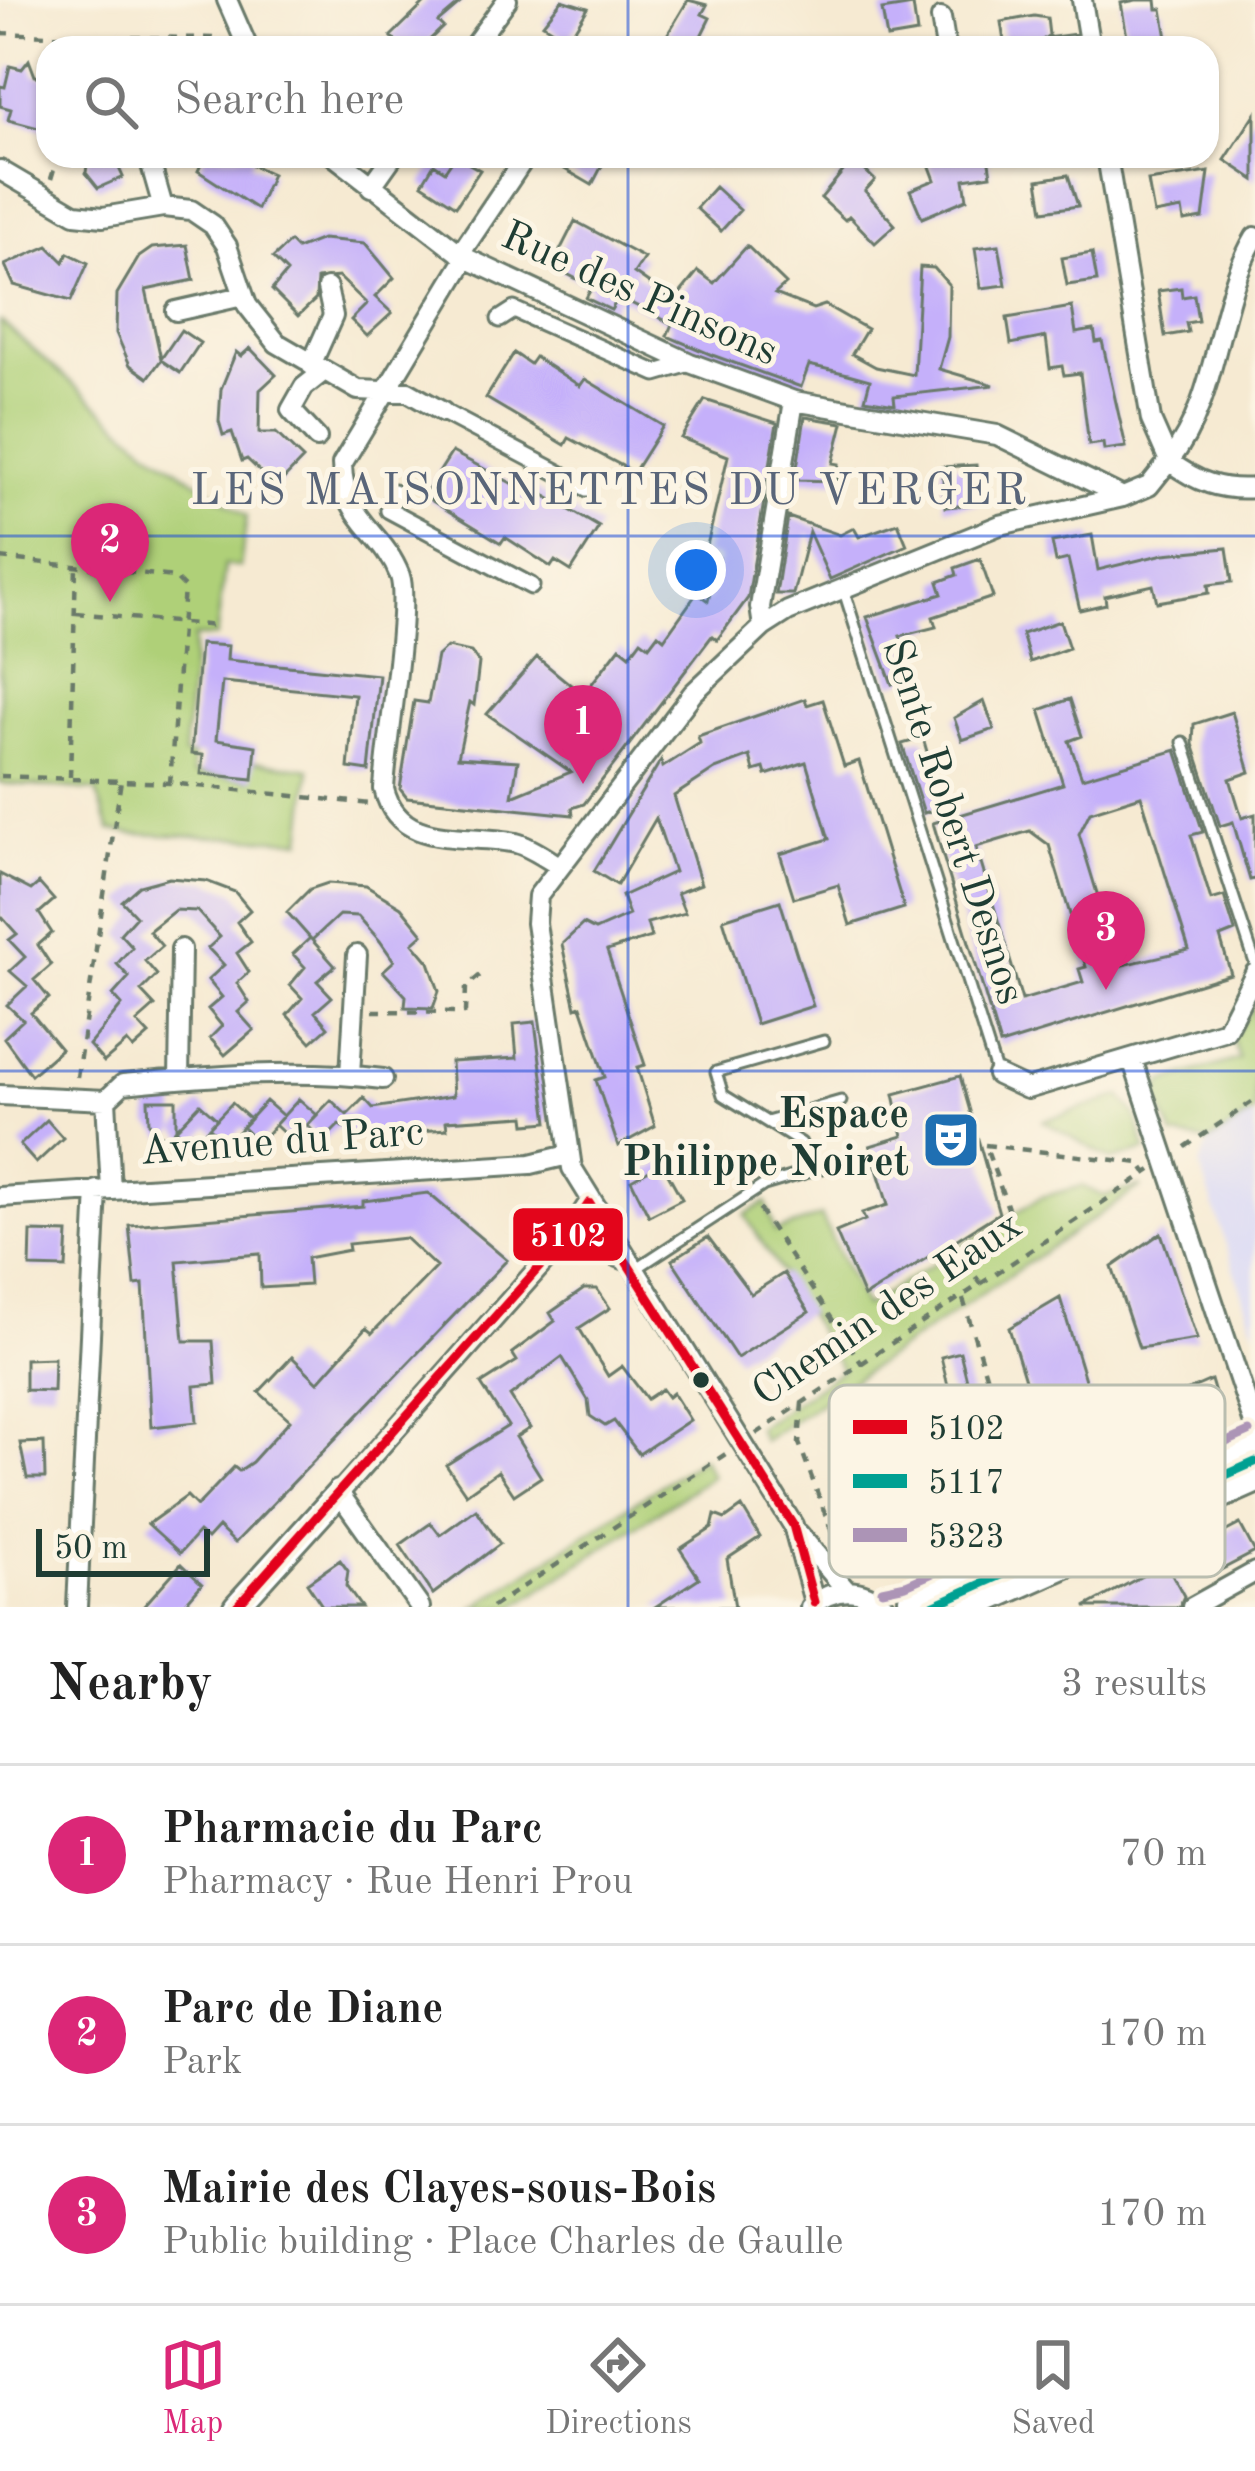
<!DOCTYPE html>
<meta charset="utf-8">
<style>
:root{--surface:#fff;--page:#f6f6f6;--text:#222;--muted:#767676;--line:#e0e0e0;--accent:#db2777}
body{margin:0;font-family:"Old Standard TT",serif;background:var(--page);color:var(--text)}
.scale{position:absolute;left:36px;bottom:30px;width:174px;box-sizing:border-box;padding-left:12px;border:6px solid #1f3d34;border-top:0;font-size:33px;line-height:42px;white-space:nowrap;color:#1f3d34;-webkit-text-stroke:9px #fcf5e5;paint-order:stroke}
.you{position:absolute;left:696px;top:570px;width:42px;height:42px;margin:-30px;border:9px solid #fff;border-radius:50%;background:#1a73e8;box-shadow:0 0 0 18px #1a73e833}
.badge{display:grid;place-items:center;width:78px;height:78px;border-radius:50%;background:var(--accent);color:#fff;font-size:39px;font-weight:700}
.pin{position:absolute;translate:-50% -99px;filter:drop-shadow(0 3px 6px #0008)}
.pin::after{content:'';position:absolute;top:63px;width:42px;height:36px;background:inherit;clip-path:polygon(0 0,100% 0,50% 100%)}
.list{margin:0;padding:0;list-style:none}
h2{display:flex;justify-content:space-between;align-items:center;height:156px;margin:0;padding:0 48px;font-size:51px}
h2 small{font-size:39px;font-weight:400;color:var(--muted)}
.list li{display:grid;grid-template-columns:78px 1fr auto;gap:36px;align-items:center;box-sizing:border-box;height:180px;padding:0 48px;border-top:3px solid var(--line)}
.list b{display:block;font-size:45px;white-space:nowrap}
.list p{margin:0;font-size:39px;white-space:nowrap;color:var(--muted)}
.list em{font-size:39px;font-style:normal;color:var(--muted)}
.icon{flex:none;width:66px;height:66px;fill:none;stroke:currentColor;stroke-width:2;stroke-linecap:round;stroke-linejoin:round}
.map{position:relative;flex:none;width:1255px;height:1607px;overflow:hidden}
.search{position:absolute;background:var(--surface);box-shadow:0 3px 9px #0004;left:36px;right:36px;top:36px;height:132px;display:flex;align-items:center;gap:30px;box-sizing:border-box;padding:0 42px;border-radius:36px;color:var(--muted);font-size:45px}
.sheet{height:696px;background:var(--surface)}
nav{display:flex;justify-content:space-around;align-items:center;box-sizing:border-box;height:168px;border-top:3px solid var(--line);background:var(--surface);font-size:33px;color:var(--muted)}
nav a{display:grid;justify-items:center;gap:6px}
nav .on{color:var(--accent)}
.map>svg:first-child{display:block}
</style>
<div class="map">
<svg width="1255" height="1607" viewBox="0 0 1255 1607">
<rect width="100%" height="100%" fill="#fcf5e5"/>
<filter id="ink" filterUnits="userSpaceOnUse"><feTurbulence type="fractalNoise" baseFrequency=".00833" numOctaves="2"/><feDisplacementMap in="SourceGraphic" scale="24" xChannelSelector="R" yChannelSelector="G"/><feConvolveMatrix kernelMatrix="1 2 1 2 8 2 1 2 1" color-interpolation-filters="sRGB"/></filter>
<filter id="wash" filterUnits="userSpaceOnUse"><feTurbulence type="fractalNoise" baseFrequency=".004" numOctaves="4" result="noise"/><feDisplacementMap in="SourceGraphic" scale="48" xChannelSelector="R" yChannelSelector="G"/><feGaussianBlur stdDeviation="2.7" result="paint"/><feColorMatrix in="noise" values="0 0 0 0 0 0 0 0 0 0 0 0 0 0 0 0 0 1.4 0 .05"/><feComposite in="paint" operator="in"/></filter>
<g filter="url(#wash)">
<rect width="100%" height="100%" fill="#f6ead2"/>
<!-- built -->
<path fill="#d7d7f8" d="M1250,1116l5,2v214l-55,-167 9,-23z"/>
<!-- green -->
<path fill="#afd078" stroke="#678656" stroke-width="3" d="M0,321l147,127 100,68 -7,51 -15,-2 -9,72h-22l-10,118 8,1 1,18 58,5 2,-18 57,8 -8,71 -172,-6 -20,-4 -14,-39 -96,-8z
M1255,1003v109l-46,30 -36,-6 -16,-39 6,-15 76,-23 -7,-20z
M1121,1096l14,18 11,36 -34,10 -69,-39z
M1082,1186l21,10 39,-10 -379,255 -6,-13 85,-58 -97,-155 21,-13 9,30 46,-16 43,91 177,-110z
M702,1458l10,18 -198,131h-39z"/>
<g id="blocks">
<!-- building -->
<path fill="#c5b0fa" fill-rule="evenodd" d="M428,0h36l-26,22 5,5 -22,21h-19l-11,-12z
M562,0l26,8 -20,32 -25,-16z
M688,0l19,5 -5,9 8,4 -15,30h-20l-12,-6z
M1136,0h20l1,9h5l6,35 -39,4 -8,-45z
M913,5l4,28 -30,5 -5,-28z
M1034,16l13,2 2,17 -11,9 -33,4 -4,-26z
M29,60l6,16 13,2v47l-6,4 -34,-9 3,-11 -11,-3v-20l5,1 5,-21 12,3z
M1255,114v66l-30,-20z
M88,156h36l-5,12 4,9 -25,11 -12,-15z
M205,156h49l-4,8 22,10 -15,35 -59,-38z
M455,156l25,14 -24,36 -34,-22 12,-20 11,7z
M542,156h65l-15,29z
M926,156h62l3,19 -27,4 3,20 -45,19 -12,-28 25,-10z
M853,159l22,21 -10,11 30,34 -20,18 -26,-27 -4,4 -24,-22z
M1209,172l-6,46 -19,3 -2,-12 -28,5 -6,-33z
M1068,175l10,31 -35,5 -5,-31z
M715,187l25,23 -19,21 -25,-23z
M575,221l69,37 -10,15 40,28 24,-30 16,12 33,-37 39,38 -11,10 38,15 12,-4 42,24 -15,25 24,13 38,8 6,-108 14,1 15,17 -1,52 -9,32 55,16 -100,11 1,8 -30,-5 5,-19 -22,-6 -39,-9 -8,22 -89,-32 -45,-19 5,-12 -53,-27 -8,13 -25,-12 6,-11 -40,-21z
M322,239l43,4 29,35 -19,19 17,16 -25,23 -16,-16 16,-16 -28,-27 -22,2 -1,20 -18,17 -26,-26 15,-18 -14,-14 17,-16 7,7z
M187,245l7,35 -48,10 15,69 20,-29 19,13 -20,30 -19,-13 -13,18 -18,-13 -14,-32 1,-39 22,-37 13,-9z
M999,245l7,40 -25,3 -6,-40z
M48,246l16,16 4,-9 20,10 -17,38 -57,-16 -9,-20z
M1092,253l5,28 -30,4 -5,-27z
M1181,288l1,9 12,-2 4,26 -12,2 2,9 -23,4 -7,-45z
M1072,307l4,26 18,-3 2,12 6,-1 24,106 -22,3 -1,-7 -14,2 -9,-72 -16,2 -2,-9 -12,2 -4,-31 -35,7 -4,-26z
M250,348l26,27 -16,15 -1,43h17l27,26 -27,28 -29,-28 -5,2 -10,-29 -9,3 -4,-14 2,-32 15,-37 5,4z
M514,353l16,11 5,-7 45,29 5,-7 78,47 -29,46 -65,-34 -4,7 -79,-47z
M705,400l72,23 -29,175 -31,42 -5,-4 -128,168 -12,4 1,7 -166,-17 -7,-9 14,-88 14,2 9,-47 10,-9 24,5 8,11 -5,42 -4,-3 -12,55 60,4 -6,35 59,-24 -84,-58 50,-57 46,38 37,-48 10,8 11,-15 8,6 9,-12 6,5 33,-46 11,8 11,-43 -14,-4 23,-98 -47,-18z
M805,417l38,6 -10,40 6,1 -2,17 -42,-1z
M452,452l65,34 3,-5 79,46 -28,44 -16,-10 -4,6 -46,-30 -4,6 -77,-47z
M976,465l3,39 -34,3 -3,-40z
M788,517l52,18 14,-7 5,9 39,-14 9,22 -77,34 -21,-47 -16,62h-17z
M1092,535l6,35 66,-16 63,-6 5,34 -24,3 1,8 -52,9 -4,-17 -48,11 1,8 -26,6 -12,-51 -12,3 -4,-20z
M980,559l13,38 -60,20 3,10 -36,9 14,40 -22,8 -25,-67 75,-23 -4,-12 19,-7 -2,-7z
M1060,621l9,27 -39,14 -8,-28z
M200,644l28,2 -1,14 152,15 -10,96 -21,-3 7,-73 -133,-13 -6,58 40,6 -3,33 -52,-5 2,-19 -12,-1z
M805,699l2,6 16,-5 21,66 15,-5 45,147 -54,17 -12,-40 -44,13 -14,-44 49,-15 -23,-77 -40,13 -2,-7 -10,3 -4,-15 -35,13 -41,27 27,88 -24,9 8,20 -38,10 4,14 -44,14 38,114 -8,2 18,59 -37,20 -22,-66 9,-3 -24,-71 -5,2 -14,-64 21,-20 12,6 34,-15 -7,-19 52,-24 -18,-54 -39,67 -23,-14 67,-111 2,7 37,-24 -2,-7z
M1070,699l12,37 -13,5 13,37 94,-28 27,82 -12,3 20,65 13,-4 11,35 -15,6 11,37 -231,71 -67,-222 130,-39 -23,-74zM1141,796l48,154 -70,16 -40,-132 11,-22zM1030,831l19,14 37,122 -7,2 4,13 -61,18 -46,-153z
M984,701l10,28 -32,11 -8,-22z
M1232,712l18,60 -20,7 12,39 13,-4v65l-5,1 -17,-58 -13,4 -27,-82 1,-20z
M923,738l20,69 -19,6 -22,-69z
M0,874l31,16 8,-7 15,17 -15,13 13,20 -14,12 13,20 -17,15 15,18 -18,15 30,36 -30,26 -27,-37 19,-18 -16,-15 20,-19 -17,-15 15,-14 -16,-17 8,-6 -17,-19z
M169,878l37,3 29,11 15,18 -13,12 14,20 -14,11 12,19 -12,11 12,19 -11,10 16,18 -29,25 -15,-17 12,-12 -14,-17 14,-12 -14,-17 16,-15 -16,-17 12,-11 -23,-26 -22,-1 -26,21 13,15 -17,15 12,14 -16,16 14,15 -18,16 12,13 -16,14 -6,-7 -23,20 -15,-17 33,-40 -9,-10 16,-18 -12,-13 15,-17 -12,-13 16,-18 -14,-15 17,-15z
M328,883l38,3 35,21 22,27 -10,9 16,19 10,29 -6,17 -28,-1 1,-11 -23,-25 11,-10 -14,-20 -22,-25 -19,-1 -27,25 23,26 -18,15 15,16 -17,15 13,15 -17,15 -24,-27 15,-17 -12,-13 15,-18 -12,-13 17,-16 -23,-26 23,-23z
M780,901l33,105 -57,18 -33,-105z
M535,1022l13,100 -22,2 -1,-8 -79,5 1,8 -87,6 -21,-10 -16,16 -16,-16 24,-25 16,15 17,-17 9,10 80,-12 -2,-34 66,-4 -3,-34z
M960,1076l39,137 -135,84 -28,-65 29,-12 -3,-7 26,-8 -18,-59 33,-10 -9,-42z
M299,1099l18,16 -25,26 -17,-16z
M148,1100h28v29l-10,11 -17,-17z
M266,1101l17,15 -24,27 -17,-16z
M232,1103l18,16 -24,25 -17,-17z
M200,1104l17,15 -25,26 -16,-16z
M47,1120l16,18 -27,25 -16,-18z
M662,1163l20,36 -33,17 -18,-36z
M428,1193l79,67 -272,283 -17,-16 -11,12 -8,-7 -19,21 -32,-29 39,-28 10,10 37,-39 5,4 13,-9 38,-42 -31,-28 33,-35 26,25 48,-54 6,5 64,-66 -31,-29 -57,6 1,6 -42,8 2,27 -48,3 -1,-34 -83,7 7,80h29l3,43 -22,2 3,36 -46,5 -8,-143 -8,1 -6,-60 234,-19v-5z
M31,1232l37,1 -2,35 -36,-1z
M1161,1233l36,106 -58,9 -27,-81z
M708,1237l43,57 33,-21 25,39 -72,46 -65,-98z
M584,1289h13l13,19 -31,20 29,48 14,-10 25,33 15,-10 6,8 5,-4 17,27 -51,34 -25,-33 -9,5 -15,-10 -2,-16 -26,-43 -52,39 20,32 -14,9 25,40 -27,18 -16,-24 -32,23 -20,-29 62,-39 -27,-42 36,-23 -5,-8 43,-32 -5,-8z
M1060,1298l40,131 111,-49 10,34 -12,28 -106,46 -24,-55 -33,15 -37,-120z
M960,1352l18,73 -19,6 -18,-74z
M54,1358l-1,33 -28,-1v-31z
M44,1442l1,36h-18l-7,-35z
M742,1507l18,30 -33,22 8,48h-80l44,-29 -19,-29 32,-21 3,-13 10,4z
M476,1509l24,35 -67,50 -33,-49 31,-22 9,12z
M1240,1524l15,28 -42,22 -15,-28z
M340,1560l8,11 -2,15 15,21h-38l-16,-24z
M1166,1563l18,33 -5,11h-94z
M181,1564l21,20 -20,23h-39z"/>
</g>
</g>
<g filter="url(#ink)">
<use href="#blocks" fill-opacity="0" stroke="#6a7a6b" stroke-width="3"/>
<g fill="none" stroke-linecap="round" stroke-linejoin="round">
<defs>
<path id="service" d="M843,588l154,487
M1183,742l72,221
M767,1122l-44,-27 -7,-23 108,-31
M809,1172l-8,-29 -34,-21 74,-21
M634,1270l130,-85 92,-27"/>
<path id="pedestrian" d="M500,319l14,-9 142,63 34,-10
M443,412l144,76
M394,492l-5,18 142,76"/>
<path id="minor" d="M227,0l21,48
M1082,0l8,48
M941,18l5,30
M472,48l35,-48
M1051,48l38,-5
M334,156l132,102 224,105 104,38 203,34 126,62
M1107,156l44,264 18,41c51,-63 46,-156 86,-224
M151,165l12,42
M0,170l75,44 28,3 60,-10 28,3 22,15 14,21 20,59 30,38 81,47 50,2 35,20
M371,187l22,-31
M460,254l66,-98
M466,258l-124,206c1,57 40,65 58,112 10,28 -14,171 -16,213 15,62 83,43 132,54 15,4 30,15 43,23
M176,311l67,-15
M311,365l22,-49 -6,-28
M317,438l-26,-28 13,-23 19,-15
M763,627l-3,-20 34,-206
M1132,1059l123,368
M350,1075l7,-120
M997,1075l30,14 199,-59 29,-57
M179,1079l2,-130
M0,1095l106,5 17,-16c85,-8 176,-16 260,-5
M106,1100l5,90
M0,1197l531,-33 37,-9
M567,1236l61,25
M799,1534l47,56
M814,1602l-21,-77 -221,-357 -36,-245 2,-27 155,-203 70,-66 25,-16 212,-86 123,-28 26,-11 20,-25c27,21 52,30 86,27
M77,1607l20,-417
M420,1607l-81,-114 228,-257 22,-33
M810,1607c25,-21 51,-21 76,0
M1192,1607l63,-35"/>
<path id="tertiary" d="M911,1599l344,-153
M236,1607l103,-114
M971,1607l284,-126"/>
</defs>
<!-- service casing -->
<use href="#service" stroke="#6a7a6b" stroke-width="15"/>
<!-- pedestrian casing -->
<use href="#pedestrian" stroke="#6a7a6b" stroke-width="21"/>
<!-- minor casing -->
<use href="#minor" stroke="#6a7a6b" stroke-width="24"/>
<!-- tertiary casing -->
<use href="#tertiary" stroke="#6a7a6b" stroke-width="30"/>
<!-- path -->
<path stroke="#6a7a6b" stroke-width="4.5" stroke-dasharray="9 9" stroke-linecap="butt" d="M0,33l96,4 -4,11
M96,37l126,1
M51,179l7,-23
M0,558l174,19 10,10 -14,196
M76,613l141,13
M0,776l170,7 201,21
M70,777l6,-211
M373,1011l92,1 1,-25 18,-15
M77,1077l44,-297
M985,1145l155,18 6,9
M1185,1147l70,-47
M759,1209l103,155
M981,1284l-25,-35 53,-38 -24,-66
M963,1299l68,225
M802,1403l-3,40 38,103
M756,1434l395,-264
M492,1607l235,-154"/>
<!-- service -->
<use href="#service" stroke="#fff" stroke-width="9"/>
<!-- pedestrian -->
<use href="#pedestrian" stroke="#fff" stroke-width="15"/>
<!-- minor -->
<use href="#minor" stroke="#fff" stroke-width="18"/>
<!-- tertiary -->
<use href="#tertiary" stroke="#fff" stroke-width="24"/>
<defs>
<path id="bus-1" d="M236,1607l331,-371 22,-33 204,322 21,77"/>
<path id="bus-2" d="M930,1607l325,-145"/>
<path id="bus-3" d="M882,1590l24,-5 343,-153"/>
</defs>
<!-- bus-1 casing -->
<use href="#bus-1" stroke="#fcf5e5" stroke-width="18"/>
<!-- bus-2 casing -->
<use href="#bus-2" stroke="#fcf5e5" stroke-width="18"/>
<!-- bus-3 casing -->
<use href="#bus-3" stroke="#fcf5e5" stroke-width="18"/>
<!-- bus-1 -->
<use href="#bus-1" stroke="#e3051b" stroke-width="9"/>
<!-- bus-2 -->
<use href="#bus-2" stroke="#00a092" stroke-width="9"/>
<!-- bus-3 -->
<use href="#bus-3" stroke="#ac94b6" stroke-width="9"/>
</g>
</g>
<!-- grid -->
<path fill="none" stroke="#1d4ed8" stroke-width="3" stroke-opacity="0.55" d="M628,0v48M628,156v1451M0,536h1255M0,1071h1255"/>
<!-- icons -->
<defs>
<symbol id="theatre-square" viewBox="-11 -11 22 22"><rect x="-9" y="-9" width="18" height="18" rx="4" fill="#1f6fb2" stroke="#fcf5e5"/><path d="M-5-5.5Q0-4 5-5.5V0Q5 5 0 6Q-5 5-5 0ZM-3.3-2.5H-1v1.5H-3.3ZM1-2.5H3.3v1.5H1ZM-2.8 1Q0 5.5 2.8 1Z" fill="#fff"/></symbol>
</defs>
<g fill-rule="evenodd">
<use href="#theatre-square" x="918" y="1107" width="66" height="66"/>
</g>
<!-- markers -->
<circle fill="#1f3d34" stroke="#fcf5e5" stroke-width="4.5" cx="701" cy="1380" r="10"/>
<g text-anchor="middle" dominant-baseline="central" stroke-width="10" stroke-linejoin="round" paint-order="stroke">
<!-- street labels -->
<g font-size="42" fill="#1f3d34" stroke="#fcf5e5">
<text transform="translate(639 295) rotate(24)">Rue des Pinsons</text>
<text transform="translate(952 822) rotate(72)">Sente Robert Desnos</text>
<text transform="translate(282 1143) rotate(-4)">Avenue du Parc</text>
<text transform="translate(888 1310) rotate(-34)">Chemin des Eaux</text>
</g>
<!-- poi labels -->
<g font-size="42" font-weight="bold" fill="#1f3d34" stroke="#fcf5e5" text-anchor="end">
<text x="909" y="1116">Espace<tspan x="909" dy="48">Philippe Noiret</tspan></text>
</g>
<!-- neighbourhood labels -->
<g font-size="45" letter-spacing="3" fill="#596579" stroke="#fcf5e5">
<text x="610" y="492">LES MAISONNETTES DU VERGER</text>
</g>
</g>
<!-- legend -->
<rect x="829" y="1385" width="396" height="192" rx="18" fill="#fcf5e5" stroke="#babeb0" stroke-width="3"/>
<rect x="853" y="1420" width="54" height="14" fill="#e3051b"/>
<rect x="853" y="1474" width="54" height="14" fill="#00a092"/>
<rect x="853" y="1528" width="54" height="14" fill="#ac94b6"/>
<g font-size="33" fill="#1f3d34">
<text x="928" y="1439">5102</text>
<text x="928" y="1493">5117</text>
<text x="928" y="1547">5323</text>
</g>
<rect stroke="#fcf5e5" stroke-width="4.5" x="511" y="1206" width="114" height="57" rx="12" fill="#e3051b"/>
<g font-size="33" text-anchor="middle" font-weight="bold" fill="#fff">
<text x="568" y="1246">5102</text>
</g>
</svg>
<div class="scale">50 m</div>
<div class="you"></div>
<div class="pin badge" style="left:583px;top:784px">1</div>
<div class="pin badge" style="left:110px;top:602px">2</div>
<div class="pin badge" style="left:1106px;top:990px">3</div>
<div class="search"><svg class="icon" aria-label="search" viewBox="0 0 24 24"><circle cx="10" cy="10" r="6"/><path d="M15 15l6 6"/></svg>Search here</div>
</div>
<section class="sheet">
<h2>Nearby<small>3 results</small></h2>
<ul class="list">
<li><span class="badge">1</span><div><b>Pharmacie du Parc</b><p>Pharmacy · Rue Henri Prou</p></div><em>70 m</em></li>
<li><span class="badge">2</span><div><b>Parc de Diane</b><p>Park</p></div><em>170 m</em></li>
<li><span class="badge">3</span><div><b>Mairie des Clayes-sous-Bois</b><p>Public building · Place Charles de Gaulle</p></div><em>170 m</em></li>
</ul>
</section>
<nav>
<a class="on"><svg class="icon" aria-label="map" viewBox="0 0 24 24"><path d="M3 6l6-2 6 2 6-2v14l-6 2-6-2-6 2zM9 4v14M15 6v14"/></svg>Map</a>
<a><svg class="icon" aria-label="directions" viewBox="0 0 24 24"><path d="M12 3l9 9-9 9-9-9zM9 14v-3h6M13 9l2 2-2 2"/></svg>Directions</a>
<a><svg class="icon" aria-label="saved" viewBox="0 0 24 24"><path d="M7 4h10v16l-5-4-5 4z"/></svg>Saved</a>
</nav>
